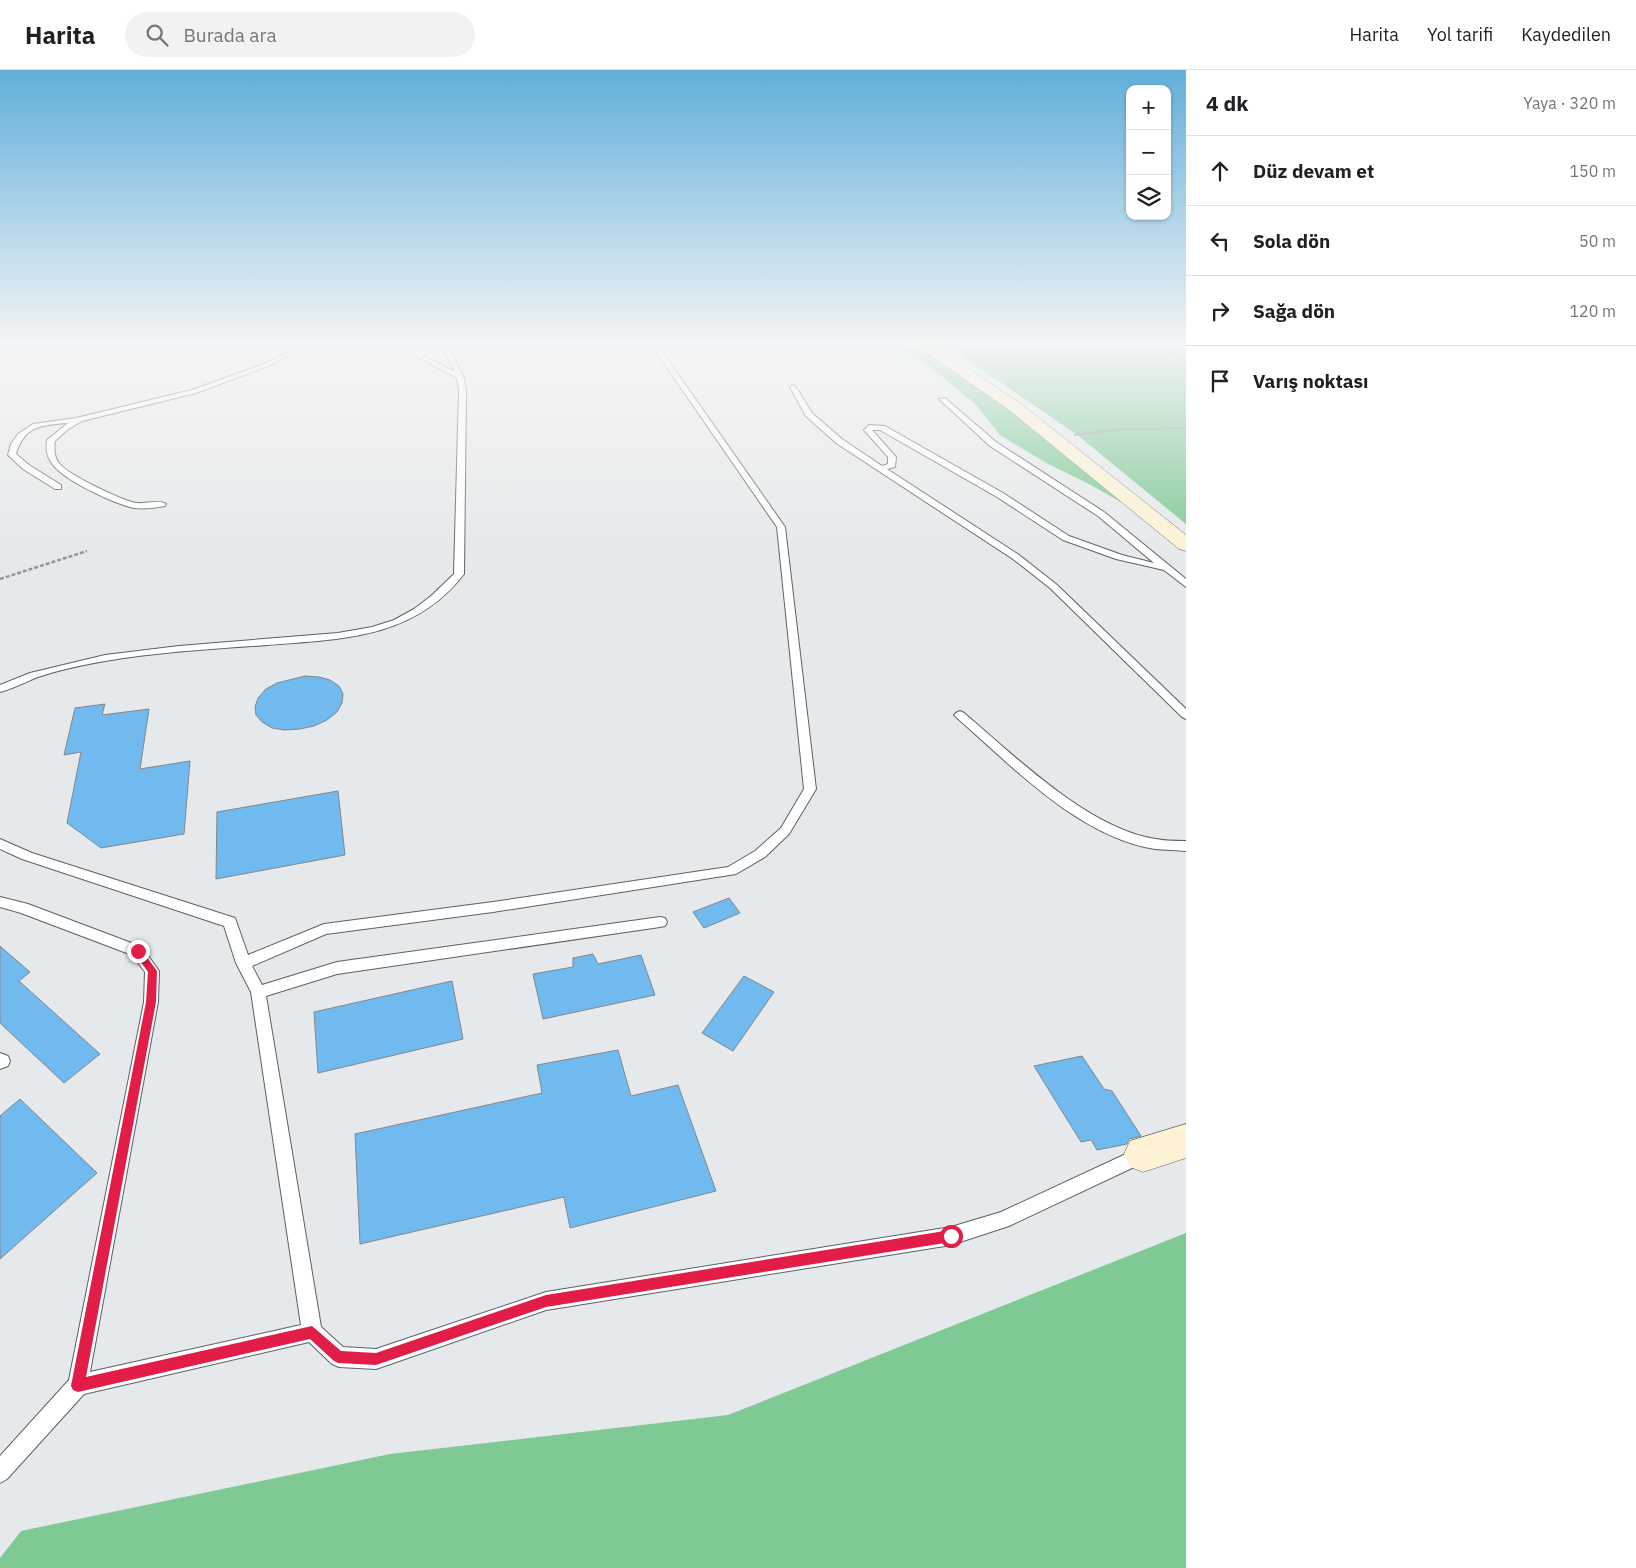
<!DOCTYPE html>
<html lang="tr">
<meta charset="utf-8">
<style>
:root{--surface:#fff;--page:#f2f2f2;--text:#202124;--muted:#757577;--line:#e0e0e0}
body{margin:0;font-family:"IBM Plex Sans",sans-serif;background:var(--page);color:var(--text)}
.controls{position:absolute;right:15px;top:15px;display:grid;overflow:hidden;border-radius:10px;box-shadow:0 1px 4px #0004}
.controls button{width:45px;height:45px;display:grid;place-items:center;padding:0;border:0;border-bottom:1px solid var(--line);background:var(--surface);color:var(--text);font:25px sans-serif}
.stop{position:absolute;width:15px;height:15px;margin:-11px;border:4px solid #e11d48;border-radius:50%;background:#fff}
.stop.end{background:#e11d48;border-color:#fff;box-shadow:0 1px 5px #0008}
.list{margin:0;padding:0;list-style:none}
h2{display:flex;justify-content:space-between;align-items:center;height:65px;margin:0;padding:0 20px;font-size:21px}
h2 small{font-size:16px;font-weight:400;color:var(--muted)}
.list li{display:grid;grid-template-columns:32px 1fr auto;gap:15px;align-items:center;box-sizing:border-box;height:70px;padding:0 20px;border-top:1px solid var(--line)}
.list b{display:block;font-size:19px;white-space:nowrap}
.list em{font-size:16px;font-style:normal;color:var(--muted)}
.icon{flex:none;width:28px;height:28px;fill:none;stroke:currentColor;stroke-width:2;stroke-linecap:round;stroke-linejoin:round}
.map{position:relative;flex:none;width:1186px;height:1498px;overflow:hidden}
header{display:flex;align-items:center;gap:30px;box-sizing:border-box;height:70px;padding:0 25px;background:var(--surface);border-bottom:1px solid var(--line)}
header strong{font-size:24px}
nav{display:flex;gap:28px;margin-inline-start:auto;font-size:18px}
.search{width:350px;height:45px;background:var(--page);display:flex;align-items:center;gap:12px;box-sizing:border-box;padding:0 18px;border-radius:28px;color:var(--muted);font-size:19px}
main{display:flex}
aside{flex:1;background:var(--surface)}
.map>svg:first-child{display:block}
</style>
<header>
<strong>Harita</strong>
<div class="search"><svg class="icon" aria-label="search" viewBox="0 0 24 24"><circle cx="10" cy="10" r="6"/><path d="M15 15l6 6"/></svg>Burada ara</div>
<nav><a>Harita</a><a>Yol tarifi</a><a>Kaydedilen</a></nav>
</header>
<main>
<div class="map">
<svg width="1186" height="1498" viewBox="0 0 1186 1498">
<rect width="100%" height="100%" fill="#e6e9eb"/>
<!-- green -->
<path fill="#7fc994" d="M887,273h32l96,64 125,106 -51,-29 -41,-20 -48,-29 -26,-32 -46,-38z
M943,273h243v181l-110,-90z
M1186,1163v335h-1186v-10l21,-27 369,-77 338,-39z"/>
<!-- building -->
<path fill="#70baf0" stroke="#848688" d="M305,606l14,1 11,3 9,6 4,8 -1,9 -5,9 -10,8 -13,6 -14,3 -15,1 -13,-2 -10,-6 -6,-7 -1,-8 3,-9 8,-9 11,-6z
M105,634l-3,11 47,-6 -9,60 50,-8 -6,73 -83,14 -34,-25 14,-71 -17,3 11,-47z
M338,721l7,64 -129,24 1,-67z
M729,828l11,15 -36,15 -11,-16z
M0,876l30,26 -11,9 81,73 -36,29 -64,-60z
M593,884l5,10 43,-9 14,40 -112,24 -10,-45 40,-7v-9z
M744,906l30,16 -41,59 -31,-18z
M452,911l11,58 -145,34 -4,-61z
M618,980l13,46 47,-11 38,106 -146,37 -6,-31 -204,47 -5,-110 187,-41 -5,-28z
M1082,986l22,33 8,2 29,45 -12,3 -2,5 -30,6 -6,-10 -10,2 -47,-76z
M20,1029l77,74 -97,86v-143z"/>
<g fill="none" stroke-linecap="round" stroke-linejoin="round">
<defs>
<path id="lane" d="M309,273h7l-48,23 -72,27 -114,28 -15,9 -12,11c-1,7 -1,16 4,22 9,12 62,37 77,40 9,1 23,-4 30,1l-1,2c-10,2 -21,3 -31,2 -19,-4 -74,-29 -83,-46 -5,-7 -5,-14 -4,-22l21,-17c-27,2 -44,3 -52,31l13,11 32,20v4h-6l-32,-20 -15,-14 3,-11 7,-10 15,-10 43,-6 116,-28 72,-26z
M409,273h6l7,12 33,17 -13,-25 1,-4h6l-1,4 16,31 2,13 -2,183c-50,65 -122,65 -196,71 -55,4 -109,7 -163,16 -23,4 -47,9 -70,17 -11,5 -23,11 -35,14v-7l30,-12 75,-18 74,-9 159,-13 34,-6 22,-7 20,-11 17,-13 23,-22 5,-183 -2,-13 -39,-21z
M650,273h6l129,184 31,262 -27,45 -24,23 -29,17 -243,38 -167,22 -74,32 10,19 75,-23 323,-45 5,1 2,4 -2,4 -5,1 -323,47 -71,22 55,331 22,20 33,2 170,-57 405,-65 50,-15 142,-66 6,2 2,6 -2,6 -140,66 -58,19 -405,65 -170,59 -37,-2 -7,-3 -23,-22 -225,52 -77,85 -7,4v-27l69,-76 75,-378 1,-30 -13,-17 -111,-42 -21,-6v-10l28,7 114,43 17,24 -1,31 -68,370 211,-47 -50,-333 -15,-29 -12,-37 -202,-67 -22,-10v-10l32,14 203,65 13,37 76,-31 169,-22 235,-35 27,-16 26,-23 23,-39 -27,-262z
M793,315l3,2 16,26 30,26 40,27 6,-2v-7l-24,-27 5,-5 16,1 118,67 66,43 53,19 32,8 -56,-47 -108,-70 -51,-47 6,-1 51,44 108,70 82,67v8l-22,-17 -48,-11 -53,-19 -66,-43 -117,-67h-8l24,27 -1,10 -8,2 132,86 37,29 130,125v10l-4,-2 -132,-129 -37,-29 -177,-116 -30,-27 -16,-29z
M960,641l4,2c50,42 124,116 192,126 10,2 20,2 30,2v10c-10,-1 -21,-1 -31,-2 -76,-12 -143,-83 -199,-132l-2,-2 2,-2z
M0,983l8,3 2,5 -2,5 -8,3z"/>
<path id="secondary" d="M913,273h16l92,61 165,131v16l-7,-2 -170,-139z
M1186,1054v34l-43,14 -13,-5 -6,-13 6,-13z"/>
</defs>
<!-- lane casing -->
<use href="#lane" stroke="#5d6061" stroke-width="2"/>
<!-- secondary casing -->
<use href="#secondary" stroke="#5d6061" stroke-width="1"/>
<!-- path-far1 -->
<path stroke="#949798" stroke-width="2" stroke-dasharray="3 1" stroke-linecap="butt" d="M1152,273l18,11 16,2
M1074,365l47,-6 65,-1"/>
<!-- path -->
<path stroke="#949798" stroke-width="2.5" stroke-dasharray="4 2" stroke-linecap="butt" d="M0,509l87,-28"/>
<!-- lane -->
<use href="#lane" fill="#fff" fill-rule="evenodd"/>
<!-- secondary -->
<use href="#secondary" fill="#fdf2d4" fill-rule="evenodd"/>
</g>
<!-- sky -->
<linearGradient id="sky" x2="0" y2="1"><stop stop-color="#61afda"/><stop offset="0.57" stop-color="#f4f5f6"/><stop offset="1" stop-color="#f4f5f6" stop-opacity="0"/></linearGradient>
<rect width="1186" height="482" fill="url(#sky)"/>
<!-- route -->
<path fill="#e11d48" d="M138,878l3,1 16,22 -1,31 -70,375 226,-51 29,25 35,2 170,-58 405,-65 4,2 2,4 -2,4 -4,2 -405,65 -170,58 -38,-2 -4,-2 -24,-22 -232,53 -5,-2 -2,-4 75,-384 2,-30 -15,-21z"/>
</svg>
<div class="controls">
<button>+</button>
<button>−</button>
<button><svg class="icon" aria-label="layers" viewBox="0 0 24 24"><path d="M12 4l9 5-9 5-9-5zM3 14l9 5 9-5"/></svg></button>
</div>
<div class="stop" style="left:951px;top:1166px"></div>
<div class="stop end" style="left:138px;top:881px"></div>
</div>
<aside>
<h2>4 dk<small>Yaya · 320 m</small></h2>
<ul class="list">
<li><svg class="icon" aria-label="ahead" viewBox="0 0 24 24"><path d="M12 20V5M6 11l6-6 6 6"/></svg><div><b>Düz devam et</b></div><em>150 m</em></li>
<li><svg class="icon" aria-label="left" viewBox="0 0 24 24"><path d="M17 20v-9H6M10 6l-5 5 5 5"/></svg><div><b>Sola dön</b></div><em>50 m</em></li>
<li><svg class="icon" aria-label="right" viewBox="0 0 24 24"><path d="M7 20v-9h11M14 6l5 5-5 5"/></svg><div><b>Sağa dön</b></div><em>120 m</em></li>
<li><svg class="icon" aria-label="arrive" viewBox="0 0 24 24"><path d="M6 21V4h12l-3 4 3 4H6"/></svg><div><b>Varış noktası</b></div></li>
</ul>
</aside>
</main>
